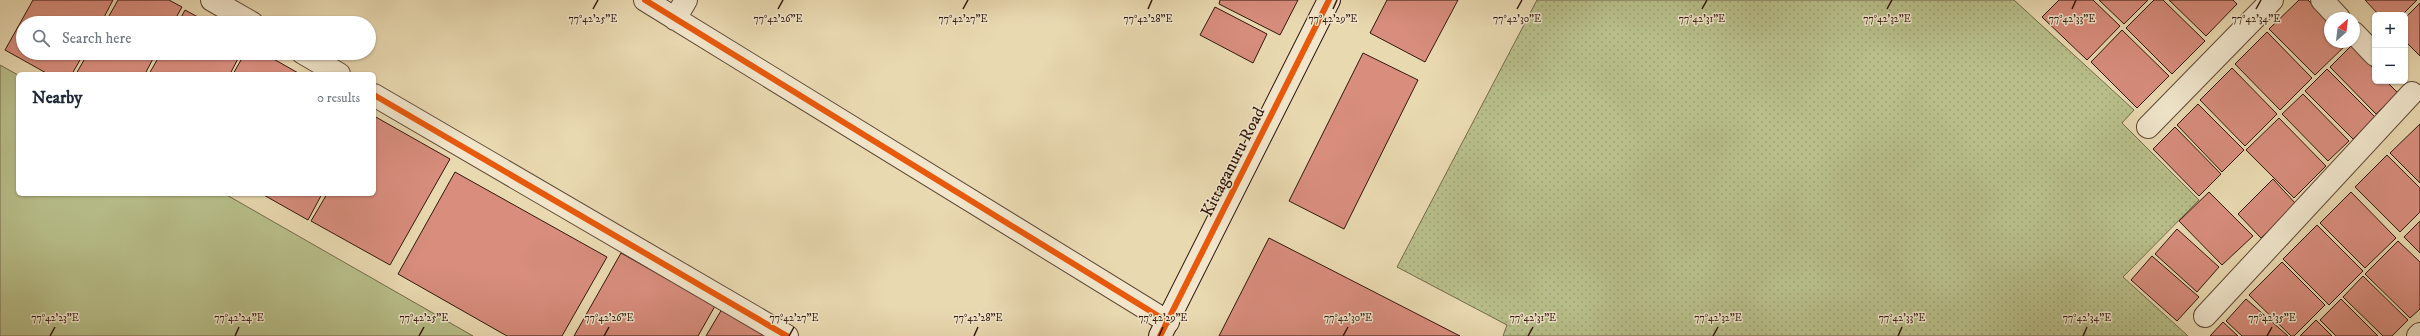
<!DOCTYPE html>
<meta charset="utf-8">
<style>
:root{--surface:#fff;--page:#f2f2f3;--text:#1f2937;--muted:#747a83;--line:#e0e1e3}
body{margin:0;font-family:"IM FELL DW Pica",serif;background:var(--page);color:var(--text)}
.controls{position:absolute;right:12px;top:12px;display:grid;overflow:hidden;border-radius:6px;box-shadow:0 1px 3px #0004}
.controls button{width:36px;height:36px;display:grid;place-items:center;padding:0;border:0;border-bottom:1px solid var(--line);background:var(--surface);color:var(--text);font:20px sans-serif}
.compass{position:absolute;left:2324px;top:12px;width:36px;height:36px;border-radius:50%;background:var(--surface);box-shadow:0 1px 3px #0004;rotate:28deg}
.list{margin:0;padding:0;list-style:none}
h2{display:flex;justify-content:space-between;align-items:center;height:52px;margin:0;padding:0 16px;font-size:17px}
h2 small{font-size:13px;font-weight:400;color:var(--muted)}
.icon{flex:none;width:22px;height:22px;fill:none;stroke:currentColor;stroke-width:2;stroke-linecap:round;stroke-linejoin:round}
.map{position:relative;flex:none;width:2420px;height:336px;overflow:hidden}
.search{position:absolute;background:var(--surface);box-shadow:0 1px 3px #0004;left:16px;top:16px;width:360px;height:44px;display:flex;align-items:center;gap:10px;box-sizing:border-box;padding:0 14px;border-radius:22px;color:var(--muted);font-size:15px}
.panel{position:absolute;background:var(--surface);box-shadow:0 1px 3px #0004;left:16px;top:72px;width:360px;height:124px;border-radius:6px}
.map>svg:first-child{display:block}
</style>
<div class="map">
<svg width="2420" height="336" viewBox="0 0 2420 336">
<defs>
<pattern id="grass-dots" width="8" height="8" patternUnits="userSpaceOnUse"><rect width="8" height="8" fill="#b8bf8a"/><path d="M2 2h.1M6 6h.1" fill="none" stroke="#9fa376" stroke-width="1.8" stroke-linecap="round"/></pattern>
</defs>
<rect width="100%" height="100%" fill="#e9d9b1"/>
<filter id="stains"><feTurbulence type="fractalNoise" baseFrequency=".005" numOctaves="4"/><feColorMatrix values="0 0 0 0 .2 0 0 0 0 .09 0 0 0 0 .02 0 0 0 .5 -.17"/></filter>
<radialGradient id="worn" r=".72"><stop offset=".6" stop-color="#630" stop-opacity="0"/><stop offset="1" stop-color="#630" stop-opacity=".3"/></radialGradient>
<!-- grass -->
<path fill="url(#grass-dots)" stroke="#756b4a" d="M1537,0h477l120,110 -12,13 77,77 -76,77 65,59h-685l4,-11 -110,-58z"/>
<!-- pitch -->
<path fill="#b8bf8a" stroke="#756b4a" d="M0,65l18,10v119h207l248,142h-473z"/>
<!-- building -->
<path fill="#d88d7d" stroke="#32170a" d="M33,0h80l-12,23h-78v30h61l-12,21h-24l-43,-24z
M118,0h51l13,7 -9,16h-68z
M1220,0h78l-18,35 -61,-31z
M1387,0h71l-33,62 -55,-29z
M2059,0h34l27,26 -33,34 -45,-43z
M2099,0h49l-24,24z
M2154,0h9l42,41 -33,33 -46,-46z
M2169,0h64l4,4 -31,32z
M2299,0h9l22,23v19h19l-34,33 -46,-46z
M2365,0h52l-15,15h-23z
M2420,3v53l-15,-15v-23z
M1215,7l52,27 -14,29 -53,-28z
M185,10l24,13h-31z
M2122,30l47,46 -32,32 -46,-46z
M2267,32l45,46 -32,32 -45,-46z
M2351,46l24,24v11h11l12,12 -22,21 -46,-47z
M88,53h68l-11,21h-69z
M161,53h80l-11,21h-81z
M245,53h18l37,21h-67z
M1363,53l55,27 -74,149 -55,-28z
M2232,68l45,46 -32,32 -45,-46z
M2327,69l48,48 -22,22 -48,-48z
M2303,94l46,47 -21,20 -46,-47z
M2198,104l46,46 -22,22 -45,-47z
M374,116l76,43 -60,106 -79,-44 16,-27h47z
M2279,118l47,48 -32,32 -48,-48z
M2420,124v59l-30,-30z
M2175,127l46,47 -22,22 -46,-47z
M2387,155l33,33v24l-20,20 -45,-45z
M455,172l152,85 -45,79h-55l-109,-62z
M2273,179l23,25 -35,34 -23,-24z
M2209,192l44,44 -31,29 -43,-44z
M2351,192l45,46 -31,30 -45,-45z
M262,194h60l-14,26z
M2420,221v32l-16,-16z
M2317,225l46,46 -34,34 -46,-46z
M2177,229l42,38 -22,25 -42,-38z
M1269,238l191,98h-241z
M2398,241l22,21v47l-10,9 -45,-44z
M621,253l94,53 -17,30h-124z
M2152,256l47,41 -22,24 -46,-41z
M2282,262l43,43 -31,31h-3l-42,-41z
M2363,276l45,44 -16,16h-9l-40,-39z
M2246,299l42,37h-46l-16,-15z
M2341,299l37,37h-42l-16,-16z
M722,309l49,27h-65z
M2316,320l16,16h-32z
M2223,322l15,14h-28z"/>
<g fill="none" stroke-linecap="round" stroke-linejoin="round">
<defs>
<path id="street" d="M212,0l40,23
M645,0l523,322
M2322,0l17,18
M675,19l11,-19
M2354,33l21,22
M303,53l36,21
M374,95l413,241
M2148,127l124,-127
M2205,316l207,-223
M2418,336l2,-2"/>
<path id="secondary" d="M1160,336l169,-336"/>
</defs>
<!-- street casing -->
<use href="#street" stroke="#604834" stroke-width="24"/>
<!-- secondary casing -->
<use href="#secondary" stroke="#32170a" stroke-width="24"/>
<!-- street -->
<use href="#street" stroke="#f1e6cc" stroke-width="22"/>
<!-- secondary -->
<use href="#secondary" stroke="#f1e6cc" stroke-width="22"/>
<defs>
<path id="cycleway" d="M645,0l523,322
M374,95l413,241
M1160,336l169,-336"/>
</defs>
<!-- cycleway casing -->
<use href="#cycleway" stroke="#f1e6cc" stroke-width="8"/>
<!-- cycleway -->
<use href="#cycleway" stroke="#e8590c" stroke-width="6"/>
</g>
<!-- ticks -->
<path fill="none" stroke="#32170a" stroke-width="1.5" d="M593,9l5,-9M778,9l5,-9M963,9l5,-9M1148,9l4,-9M1333,9l4,-9M1517,9l5,-9M1702,9l5,-9M1887,9l5,-9M2072,9l4,-9M2256,9l5,-9M50,336l5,-9M235,336l4,-9M419,336l5,-9M604,336l5,-9M789,336l5,-9M974,336l4,-9M1159,336l4,-9M1343,336l5,-9M1528,336l5,-9M1713,336l5,-9M1898,336l4,-9M2083,336l4,-9M2267,336l5,-9"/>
<g text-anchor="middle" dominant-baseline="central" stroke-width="3" stroke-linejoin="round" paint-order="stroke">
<!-- street labels -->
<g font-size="17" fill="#32170a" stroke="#f1e6cc">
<text transform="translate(1233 162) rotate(-63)">Kittaganuru Road</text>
</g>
</g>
<g font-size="10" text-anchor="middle" fill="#32170a" stroke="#f1e6cc" stroke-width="3" stroke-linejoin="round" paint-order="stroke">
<text x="593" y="22">77°42'25"E</text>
<text x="778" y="22">77°42'26"E</text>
<text x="963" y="22">77°42'27"E</text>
<text x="1148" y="22">77°42'28"E</text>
<text x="1333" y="22">77°42'29"E</text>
<text x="1517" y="22">77°42'30"E</text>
<text x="1702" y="22">77°42'31"E</text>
<text x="1887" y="22">77°42'32"E</text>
<text x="2072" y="22">77°42'33"E</text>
<text x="2256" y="22">77°42'34"E</text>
<text x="55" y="321">77°42'23"E</text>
<text x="239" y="321">77°42'24"E</text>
<text x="424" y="321">77°42'25"E</text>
<text x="609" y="321">77°42'26"E</text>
<text x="794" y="321">77°42'27"E</text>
<text x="978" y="321">77°42'28"E</text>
<text x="1163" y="321">77°42'29"E</text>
<text x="1348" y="321">77°42'30"E</text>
<text x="1533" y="321">77°42'31"E</text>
<text x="1718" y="321">77°42'32"E</text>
<text x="1902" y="321">77°42'33"E</text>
<text x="2087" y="321">77°42'34"E</text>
<text x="2272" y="321">77°42'35"E</text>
</g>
<rect width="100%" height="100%" filter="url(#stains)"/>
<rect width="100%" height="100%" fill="url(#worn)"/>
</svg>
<div class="controls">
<button>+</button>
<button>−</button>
</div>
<svg class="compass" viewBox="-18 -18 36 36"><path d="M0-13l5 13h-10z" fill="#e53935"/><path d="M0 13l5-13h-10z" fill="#747a83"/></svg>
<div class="search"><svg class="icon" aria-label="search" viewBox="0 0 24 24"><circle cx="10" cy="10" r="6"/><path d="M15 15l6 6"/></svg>Search here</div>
<section class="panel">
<h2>Nearby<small>0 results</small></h2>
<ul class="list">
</ul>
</section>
</div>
